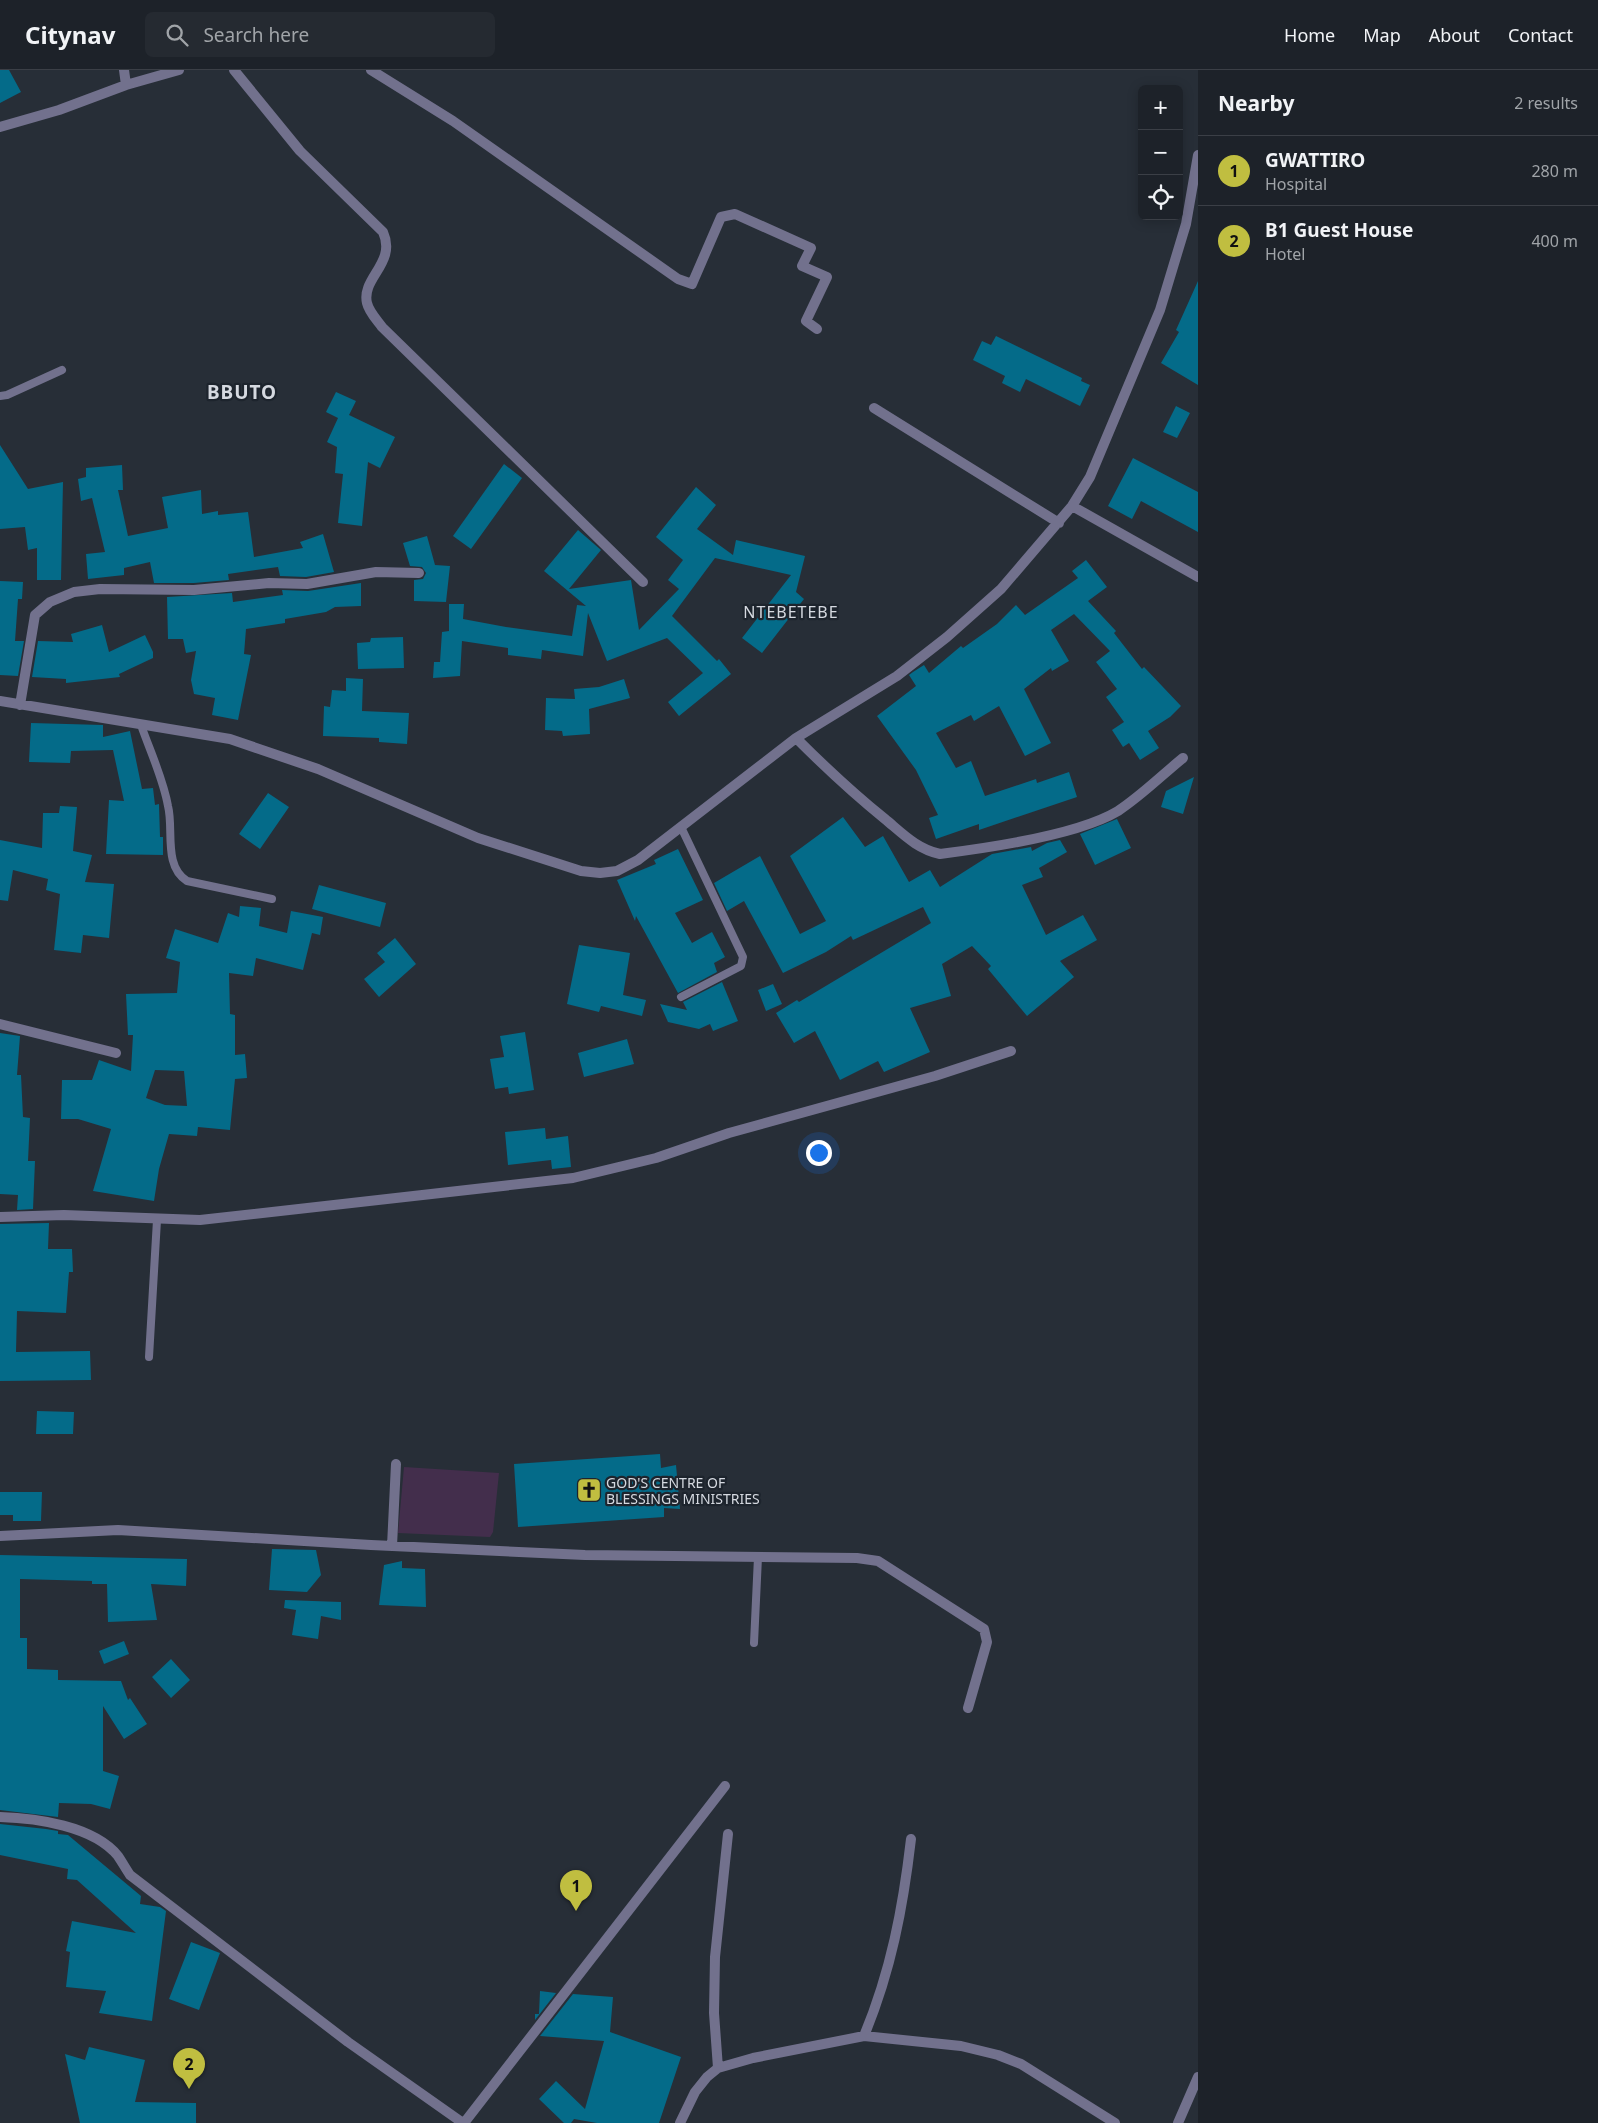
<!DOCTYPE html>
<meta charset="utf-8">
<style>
:root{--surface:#1d2229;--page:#252a31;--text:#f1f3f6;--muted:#a0a4a8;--line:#3b3f46;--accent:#c0be40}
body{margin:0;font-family:"Noto Sans",sans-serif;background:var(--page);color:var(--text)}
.controls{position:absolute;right:15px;top:15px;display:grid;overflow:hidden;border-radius:8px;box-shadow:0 2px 12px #0003}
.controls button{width:45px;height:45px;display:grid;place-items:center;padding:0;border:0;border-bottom:1px solid var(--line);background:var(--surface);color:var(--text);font:25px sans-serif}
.you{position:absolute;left:818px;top:1082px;width:18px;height:18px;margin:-12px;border:4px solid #fff;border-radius:50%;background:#1a73e8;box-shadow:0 0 0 8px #1a73e833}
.badge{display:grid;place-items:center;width:32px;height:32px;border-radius:50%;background:var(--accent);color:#111;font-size:16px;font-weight:700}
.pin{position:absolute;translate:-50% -41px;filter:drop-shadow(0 1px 2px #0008)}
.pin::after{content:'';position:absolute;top:26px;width:18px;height:15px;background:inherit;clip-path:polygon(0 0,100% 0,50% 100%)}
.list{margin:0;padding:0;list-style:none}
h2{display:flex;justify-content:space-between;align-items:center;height:65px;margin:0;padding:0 20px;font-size:21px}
h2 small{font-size:16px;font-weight:400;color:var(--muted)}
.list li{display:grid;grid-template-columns:32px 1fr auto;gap:15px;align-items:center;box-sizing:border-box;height:70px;padding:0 20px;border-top:1px solid var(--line)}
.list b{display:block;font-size:19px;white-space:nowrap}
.list p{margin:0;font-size:16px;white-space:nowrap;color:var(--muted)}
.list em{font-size:16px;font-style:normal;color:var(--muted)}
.icon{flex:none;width:28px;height:28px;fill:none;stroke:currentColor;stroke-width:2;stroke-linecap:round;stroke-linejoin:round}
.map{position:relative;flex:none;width:1198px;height:2053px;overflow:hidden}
header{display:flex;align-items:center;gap:30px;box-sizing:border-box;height:70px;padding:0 25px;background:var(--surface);border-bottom:1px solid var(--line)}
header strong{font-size:24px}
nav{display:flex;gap:28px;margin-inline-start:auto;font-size:18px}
.search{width:350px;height:45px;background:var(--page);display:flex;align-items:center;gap:12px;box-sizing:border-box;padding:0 18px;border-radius:8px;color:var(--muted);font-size:19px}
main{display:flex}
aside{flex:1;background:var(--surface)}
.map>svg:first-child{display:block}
</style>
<header>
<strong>Citynav</strong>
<div class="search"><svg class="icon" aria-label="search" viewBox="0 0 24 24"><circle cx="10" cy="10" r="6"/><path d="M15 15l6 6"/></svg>Search here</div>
<nav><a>Home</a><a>Map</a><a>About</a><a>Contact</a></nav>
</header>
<main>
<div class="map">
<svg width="1198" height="2053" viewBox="0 0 1198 2053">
<rect width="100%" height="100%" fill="#272e37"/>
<!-- green -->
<path fill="#432e4c" d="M404,1397l95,6 -6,59 -3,5 -92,-4z"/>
<!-- building -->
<path fill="#046b89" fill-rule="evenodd" d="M0,0h9l12,22 -21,11z
M1198,211v104l-37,-22 18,-31 -3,-2z
M996,266l86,42 -1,3 9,4 -10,21 -54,-27 -6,13 -18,-9 3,-7 -32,-16 9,-19 9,4z
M336,322l20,9 -7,14 46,22 -15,31 -12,-6 -6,64 -24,-3 5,-49 -8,-1 2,-26 -10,-5 11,-24 -12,-6z
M1176,336l14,7 -13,25 -14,-6z
M0,375l28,44 35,-7 -2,98h-24v-32l-9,2 -3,-23 -25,2z
M1133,388l65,34v40l-57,-31 -9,18 -24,-13z
M504,394l18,14 -51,71 -18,-13z
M122,395l1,25h-5l10,46 40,-8 -6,-31 39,-7 1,24 16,-3v4l30,-3 6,45 49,-9 -3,-6 23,-8 11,38 -28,5 -26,-1 -2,-9 -50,7 1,6 -35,3h-40l-4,-21 -26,6v7l-36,4 -2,-25 19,-2 -13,-54 -11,3 -3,-22 8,-2v-9z
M696,417l20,18 -19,24 36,26 3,-15 69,16 -9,36 8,7 -42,54 -20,-15 49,-63 -76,-17 -43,58 45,45 2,-2 12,15 -52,42 -11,-14 35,-29 -36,-35 -60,23 -19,-48 -5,43 -41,-6 -1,9 -33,-4v-7l-46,-7 -2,35 -27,2 1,-16h6l2,-30 7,-1v-27h15l-1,15 43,8 66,9 5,-31 9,1 -42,-35 34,-41 23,20 -32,39 62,-9 8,50 40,-41 -11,-9 15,-20 -27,-23z
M427,466l8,29 15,1 -4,36 -32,-1v-21l9,-1 3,-6 -4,-6 -12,-1 -7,-23z
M1086,490l21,27 -19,14 28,30 -2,2 28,36 2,-2 37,39 -11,11 -22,14 11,17 -19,12 -11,-17 -6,4 -11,-17 12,-8 -18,-25 11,-8 -21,-27 14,-11 -36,-37 -23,16 18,31 -17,10 -1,-3 -27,21 27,54 -26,13 -26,-50 -25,15 -3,-6 -35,18 20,35 15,-7 14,35 51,-17 1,4 32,-11 8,25 -98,33v-6l-43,15 -7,-21 9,-3 -22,-45 -39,-54 39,-30 -7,-11 4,-3 11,-7 5,8 32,-27 2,2 34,-24 19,-19 9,10 53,-37 -6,-7z
M0,511l23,1 -1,17h-4l-3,42h9l-6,35 -18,-1z
M361,513v23l-26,1 -9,5 -41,7v4l-39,6 -2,25 7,1 -13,65 -26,-5 3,-17 -21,-4 -3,-14 5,-29 -10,2 -3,-14h-15l-1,-42 65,-4 1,9 50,-7 -1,-5 26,1z
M102,555l7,27 36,-17 8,17v6l-34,16 1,3 -54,6v-4l-34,-2 6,-36 35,1 -2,-8z
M403,567l1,31 -46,1 -1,-26 13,-1 1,-4z
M346,608l17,1 -1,32 47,2 -2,31 -28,-2v-4l-56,-2 1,-30 6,1 2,-17 14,1z
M624,609l6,19 -41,11 1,25 -27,2 -1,-5 -17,-1 1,-32 29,1 -1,-10 25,-2z
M31,653l72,2v12l27,-6 12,58 11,-1 2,17 4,-1 1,33h3v18l-57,-1 3,-54 15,1 -11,-51 -42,1 -1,12 -41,-1z
M1194,707l-11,37 -22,-7 5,-16z
M268,723l21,14 -29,42 -21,-15z
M60,736l17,1 -4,44 19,4 -7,27 29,2 -5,54 -26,-3 -2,18 -27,-3 6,-56 -14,-4 2,-11 -35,-9 -5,31 -8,-1v-60l42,8 1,-35h16z
M843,747l22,30 18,-11 26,46 21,-12 10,17 52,-33 39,-7 1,4 15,-8 13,-3 7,12 -28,16 4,9 -21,8 24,50 37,-20 14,25 -37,21 14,16 -47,39 -39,-47 3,-3 -19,-20 -30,18 9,32 -41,12 20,44 -46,20 -6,-11 -38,19 -25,-49 -21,12 -18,-30 21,-13 2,2 132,-79 -8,-16 -70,33 -2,-4 -25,16 -43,21 -39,-72 -17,10 -13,-28 46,-27 40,78 26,-13 -36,-65z
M1117,749l14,29 -36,17 -15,-31z
M678,779l25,51 -28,13 17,30 20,-11 13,25 -11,6 3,9 -39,21 -42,-77 -1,5 -18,-41 39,-16 -2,-4z
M319,815l67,18 -6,24 -68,-18z
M240,836l21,2 -2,18 28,7 4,-22 32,6 -3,18 -8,-2 -9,37 -47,-12 -3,18 -24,-3 1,41 5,1v40l10,-1 2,24 -12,1 -5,51 -32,-3 -1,9 -28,-2 -10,35 -5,32 -61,-10 18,-62 -33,-10h-17l1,-39h30l7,-20 32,11 2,-36h-5l-2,-41 51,-1 3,-31 -14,-4 9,-29 43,14 10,-30 11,4zM155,1000l29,1 3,35 -22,-1 -19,-7z
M395,868l21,26 -37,33 -15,-18 21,-17 -8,-9z
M579,875l51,8 -7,42 23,5 -4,16 -41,-10 -2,6 -32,-8z
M722,912l16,39 -25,10 -3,-7 -11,5 -31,-7 -8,-18 27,6 -4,-8z
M773,914l9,20 -16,7 -8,-21z
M525,962l9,58 -25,4 -1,-7 -13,2 -5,-30 14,-2 -4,-21z
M0,963l20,3 -3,39h4l2,42 7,1 -2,43h7l-2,48 -16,1 1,-15 -18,-1z
M627,969l7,25 -50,13 -6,-24z
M545,1058l1,11 22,-3 3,31 -19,2 -1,-9 -43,5 -3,-33z
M49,1153l-1,26h24l1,23h-4l-3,41 -49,-2 -1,41 74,-1 1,29 -91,1v-157z
M37,1341l37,1 -1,22h-37z
M660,1384l1,14 15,-3 4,44 -16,-1v9l-146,10 -4,-63z
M0,1422h42l-1,29h-28v-6h-13z
M272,1479l44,1 5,25 -14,17 -38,-2z
M0,1485l187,4 -1,27 -35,-2 6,36 -49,2 -1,-38h-15v-3l-72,-2v59h7v31l31,1v10l63,1 7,19 2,-2 17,26 -23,15 -21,-33v65l16,5 -9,33 -19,-5 -32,-1 -1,14 -58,-7z
M402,1491v7l23,1 1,38 -47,-2 5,-40z
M285,1530l56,2v18l-20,-4 -3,23 -26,-4 4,-25 -12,-2z
M124,1571l5,13 -25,10 -5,-13z
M171,1589l19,21 -19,18 -19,-21z
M0,1754l46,5 12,2v3l10,1 73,61 -1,8 20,3 6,4 -14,110 -53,-8 7,-22 -40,-4 4,-35 -4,-1 6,-30 64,12 -59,-53 -10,-1 1,-10 -68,-14z
M191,1872l29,11 -21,57 -30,-11z
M540,1921l16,2 -21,27v-6h4z
M573,1924l40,3 -3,35 71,25 -22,66h-62l-23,-4 -3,4h-7l-25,-24 17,-18 29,28 19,-68 -64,-5z
M89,1977l56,13 -10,42 61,1v20h-116l-15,-69 20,6z"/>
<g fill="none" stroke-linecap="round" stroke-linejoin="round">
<!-- service -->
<path stroke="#72718d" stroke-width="8" d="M0,326l7,-1 55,-25
M141,655c9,26 22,53 27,81 6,23 -5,60 19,75l85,18
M681,927l60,-31 2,-9 -62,-130
M149,1287l8,-137
M754,1573l4,-86"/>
<!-- minor -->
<path stroke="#72718d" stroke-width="10" d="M124,0l2,15
M234,0l66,81 83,81c14,31 -22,46 -16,71 2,9 10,17 15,24l261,255
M371,0l82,51 225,158 14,5 29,-67 14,-3 76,34 -9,18 25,11 -21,44 11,8
M0,57l59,-17 67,-25 53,-15
M874,338l185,115
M1072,436l126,71
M0,631l230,38 88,30 160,69 103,33 19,2 17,-2 21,-11 158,-122 101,-62 50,-39 54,-48 71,-83 18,-29 70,-167 26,-86 12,-69
M20,635l15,-90 15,-13 24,-10 26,-3 94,1 75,-7 38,1 69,-12 43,1
M796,668c29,29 58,56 89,81 18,15 32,30 55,35 48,-6 138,-19 178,-43 23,-15 44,-36 65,-53
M0,954l116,29
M0,1147l64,-2 136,5 373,-42 83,-20 73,-25 206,-57 76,-25
M0,1466l118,-6 253,15 214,10 272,3 21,3 106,68 3,13 -19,66
M392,1476l4,-82
M0,1747c36,1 94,9 118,39 4,6 8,13 12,19l218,167 115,81
M864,1966c27,-65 39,-128 47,-197
M718,1998l-4,-55 1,-56 13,-123
M464,2053l261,-337
M680,2053l15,-31 12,-15 11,-9 35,-10 111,-22 97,10 37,9 23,9 94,59
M1178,2053l20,-46"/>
</g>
<!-- icons -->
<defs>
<symbol id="church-square" viewBox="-11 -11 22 22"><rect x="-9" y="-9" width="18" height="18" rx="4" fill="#c0be40" stroke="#1d242d"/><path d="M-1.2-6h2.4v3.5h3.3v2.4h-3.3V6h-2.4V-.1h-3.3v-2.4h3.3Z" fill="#111"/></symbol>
</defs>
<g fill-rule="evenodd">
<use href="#church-square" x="575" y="1406" width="28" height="28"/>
</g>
<g text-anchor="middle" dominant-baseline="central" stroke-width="4.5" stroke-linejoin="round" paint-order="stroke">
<!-- poi labels -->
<g font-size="14" fill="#d5d9e0" stroke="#1d242d" text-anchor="start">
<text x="606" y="1412">GOD'S CENTRE OF<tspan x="606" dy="16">BLESSINGS MINISTRIES</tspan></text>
</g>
<!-- quarter labels -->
<g font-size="16" letter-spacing="1" fill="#d5d9e0" stroke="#1d242d">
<text x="791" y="542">NTEBETEBE</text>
</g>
<!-- district labels -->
<g font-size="19" font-weight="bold" letter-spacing="1" fill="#d5d9e0" stroke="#1d242d">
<text x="242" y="322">BBUTO</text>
</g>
</g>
</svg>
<div class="controls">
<button>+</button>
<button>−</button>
<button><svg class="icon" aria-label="locate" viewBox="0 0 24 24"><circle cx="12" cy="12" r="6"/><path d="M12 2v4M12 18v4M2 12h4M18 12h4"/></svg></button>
</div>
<div class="you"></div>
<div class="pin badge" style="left:576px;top:1841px">1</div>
<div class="pin badge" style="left:189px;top:2019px">2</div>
</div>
<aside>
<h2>Nearby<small>2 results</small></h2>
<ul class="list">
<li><span class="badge">1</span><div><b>GWATTIRO</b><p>Hospital</p></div><em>280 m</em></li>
<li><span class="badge">2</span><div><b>B1 Guest House</b><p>Hotel</p></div><em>400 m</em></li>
</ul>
</aside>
</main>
